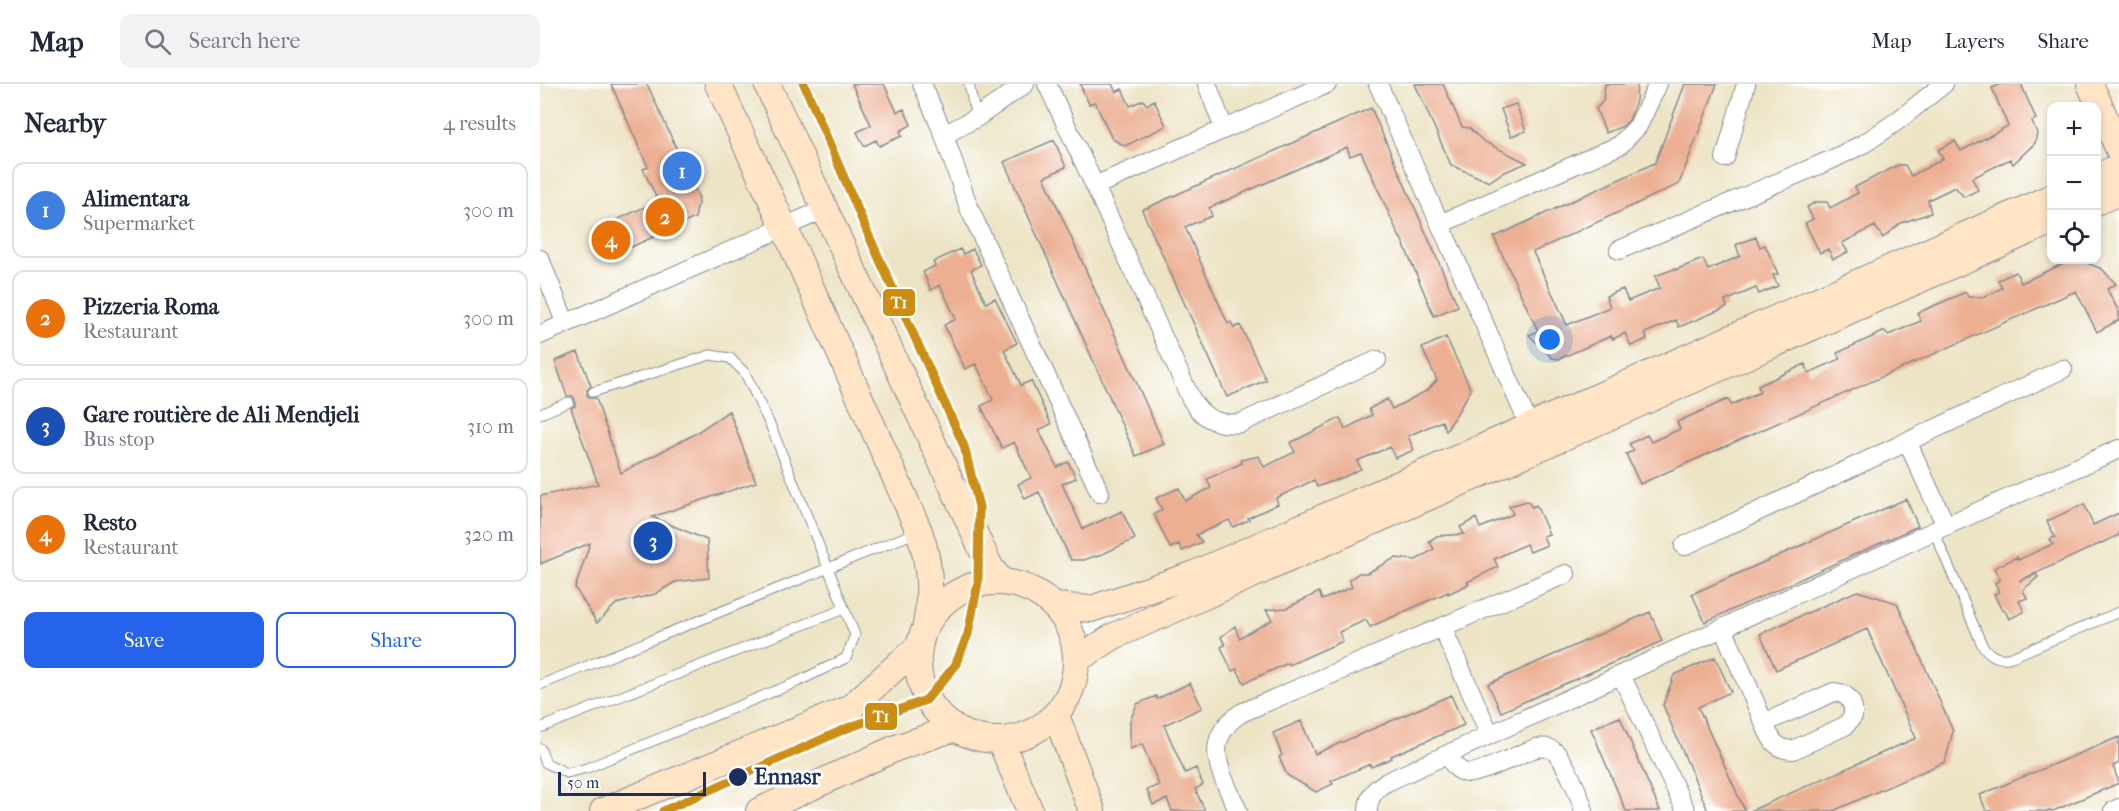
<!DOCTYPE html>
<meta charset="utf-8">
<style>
:root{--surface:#fff;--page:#f2f2f3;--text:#1f2937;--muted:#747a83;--line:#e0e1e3;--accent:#2563eb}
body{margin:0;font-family:"IM FELL French Canon",serif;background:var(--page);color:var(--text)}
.controls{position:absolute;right:18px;top:18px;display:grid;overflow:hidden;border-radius:12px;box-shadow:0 3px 9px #0003}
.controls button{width:54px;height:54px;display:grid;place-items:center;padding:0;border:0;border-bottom:2px solid var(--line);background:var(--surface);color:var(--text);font:30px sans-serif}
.scale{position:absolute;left:18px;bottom:15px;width:148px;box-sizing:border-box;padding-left:6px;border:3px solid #1b2f5e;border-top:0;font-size:16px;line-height:21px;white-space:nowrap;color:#1b2f5e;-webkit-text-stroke:4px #fff;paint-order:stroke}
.you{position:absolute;left:1010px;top:256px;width:21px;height:21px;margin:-15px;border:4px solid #fff;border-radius:50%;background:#1a73e8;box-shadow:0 0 0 9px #1a73e833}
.badge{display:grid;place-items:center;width:39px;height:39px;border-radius:50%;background:var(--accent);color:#fff;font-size:20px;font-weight:700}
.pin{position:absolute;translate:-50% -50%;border:3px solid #fff;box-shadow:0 2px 6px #0006}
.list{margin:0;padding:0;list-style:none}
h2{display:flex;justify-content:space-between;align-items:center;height:78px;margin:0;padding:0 24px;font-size:26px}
h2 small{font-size:20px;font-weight:400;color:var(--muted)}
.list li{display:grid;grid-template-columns:39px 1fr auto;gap:18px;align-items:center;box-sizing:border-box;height:96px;margin:0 12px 12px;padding:0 12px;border:2px solid var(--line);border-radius:12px}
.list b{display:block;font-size:22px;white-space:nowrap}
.list p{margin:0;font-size:20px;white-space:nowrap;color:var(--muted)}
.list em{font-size:20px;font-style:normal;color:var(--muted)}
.actions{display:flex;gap:12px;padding:18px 24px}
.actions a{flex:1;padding:14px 0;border:2px solid var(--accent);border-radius:12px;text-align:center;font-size:21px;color:var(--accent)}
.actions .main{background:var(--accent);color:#fff}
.icon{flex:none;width:33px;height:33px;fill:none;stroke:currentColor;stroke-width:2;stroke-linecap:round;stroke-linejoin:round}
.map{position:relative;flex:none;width:1579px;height:727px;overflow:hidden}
header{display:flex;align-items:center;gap:36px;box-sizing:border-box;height:84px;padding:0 30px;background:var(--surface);border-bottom:2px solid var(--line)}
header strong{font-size:28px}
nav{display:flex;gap:33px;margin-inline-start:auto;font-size:21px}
.search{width:420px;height:54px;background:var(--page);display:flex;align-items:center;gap:15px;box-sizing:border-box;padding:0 21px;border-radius:12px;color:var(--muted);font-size:22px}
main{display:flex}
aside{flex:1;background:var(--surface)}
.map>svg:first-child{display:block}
</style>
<header>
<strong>Map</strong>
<div class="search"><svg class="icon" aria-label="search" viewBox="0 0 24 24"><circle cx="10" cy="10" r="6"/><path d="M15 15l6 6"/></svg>Search here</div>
<nav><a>Map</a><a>Layers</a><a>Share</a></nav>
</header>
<main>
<aside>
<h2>Nearby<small>4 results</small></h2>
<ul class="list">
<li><span class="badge" style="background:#3f7fe0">1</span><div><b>Alimentara</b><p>Supermarket</p></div><em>300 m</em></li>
<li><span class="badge" style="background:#e8710a">2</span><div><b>Pizzeria Roma</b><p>Restaurant</p></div><em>300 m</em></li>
<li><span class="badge" style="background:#1a4fb4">3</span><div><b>Gare routière de Ali Mendjeli</b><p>Bus stop</p></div><em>310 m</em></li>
<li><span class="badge" style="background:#e8710a">4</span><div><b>Resto</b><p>Restaurant</p></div><em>320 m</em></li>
</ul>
<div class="actions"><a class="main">Save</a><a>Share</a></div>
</aside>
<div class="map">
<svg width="1579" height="727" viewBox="0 0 1579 727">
<rect width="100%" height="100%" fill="#fff"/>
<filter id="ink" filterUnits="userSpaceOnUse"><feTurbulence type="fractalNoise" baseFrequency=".0167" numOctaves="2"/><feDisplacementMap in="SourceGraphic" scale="12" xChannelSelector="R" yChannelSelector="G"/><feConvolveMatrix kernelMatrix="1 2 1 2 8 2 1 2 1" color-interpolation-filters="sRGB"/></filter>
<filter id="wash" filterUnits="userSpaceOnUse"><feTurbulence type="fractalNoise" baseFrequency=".008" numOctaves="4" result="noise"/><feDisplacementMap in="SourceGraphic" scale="24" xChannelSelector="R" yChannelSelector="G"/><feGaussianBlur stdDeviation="1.35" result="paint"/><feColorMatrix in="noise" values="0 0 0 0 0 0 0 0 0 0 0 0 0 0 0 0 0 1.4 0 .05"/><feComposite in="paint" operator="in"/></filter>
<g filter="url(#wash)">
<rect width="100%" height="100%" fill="#ede4c5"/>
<g id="blocks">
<!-- building -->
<path fill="#ecaf92" d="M71,0h36l52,114 -4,20 -90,41 -13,-28 66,-30 -15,-32 5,-2z
M312,0h32l13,28 7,-3 7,16 -11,6 2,5 -23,10 -3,-6 -12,6 -7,-14 14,-7z
M540,0h32l4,8 6,-3 8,17 13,-6 4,5 7,-5 12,26 -41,20 -13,-7 -17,-37 -6,2z
M875,0h28l19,43 7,1 14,13 44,22 -25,10 -13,9 -38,-17z
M1065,0h32l-1,17 -7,19 -6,6 -17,7 -10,-24 7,-8z
M1145,0h32l-38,100 -146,68 34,73 43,-18 -4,-11 17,-7 5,12 32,-13 -5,-12 19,-7 1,1 28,-11 5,11 32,-14 -4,-11 20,-8 4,10 5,-2 13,29 -5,1 5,11 -19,8 -3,-6 -31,13 2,6 -48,20 -3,-7 -31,13 2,6 -16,7 -6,-13 -12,6 -2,-3 -52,23 -7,-1 -23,-23 9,-4 -44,-94 161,-74z
M1461,0h20l15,35 -4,2 5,12 -2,10 -22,21 -3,-5 -38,19 6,12 -14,7 -9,-10 -27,13 3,13 -30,10 -18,15 -8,-12 -33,17 6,9 -15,7 -5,-10 -8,4 -15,-30 8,-4 -6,-12 9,-5h11l3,6 28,-15 -3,-6 43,-22h7l6,11 32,-17 -5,-9 17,-9 6,10 47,-25 -16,-38z
M976,20l10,27 -15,5 -10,-27z
M831,24l87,198 -24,10 -33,-78h-1l-39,-86 -11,4 -3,-9 -138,61 3,8 -27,11 43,97 3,-2 3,6 6,-3 26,55 -39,17 -85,-187z
M514,56l12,27 -22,10 120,267 -28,12 -132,-294z
M420,165l3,5 10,-5 8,16 -10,5 15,33 9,-5 22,45 -13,7 17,35 10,-4 20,43 -12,6 18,37 11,-5 8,16 -14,6 21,45 39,-18 13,28 -39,18 -1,-1 -11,4h-13l-32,-68 -14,7 -7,-15 13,-6 -17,-36 -12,6 -21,-42 12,-6 -17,-36 -11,5 -21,-44 12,-6 -16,-34 -9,5 -8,-18 12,-6 -2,-4z
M1531,176h8l23,9 14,15 -9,5 12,23v8l-22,12 -21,-41 -436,193 -14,-30 8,-3 -5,-7 18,-9 4,7 29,-13 -3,-7 51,-23 3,6 29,-13 -2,-6 47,-22 4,9 31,-14 -3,-6 48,-22 3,4 33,-14 -4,-8 49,-21 2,5h16l18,-9 -4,-8 18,-8 5,11z
M906,253l25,53 -25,41 -4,-10 -34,15 6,14 -19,8 -5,-11 -33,14 4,8 -17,8 -27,10 -3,-7 -38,18 2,6 -30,14 1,2 -16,7 -4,-7 -33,15 6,7 -20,9 -3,-7 -9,4 -16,-34 8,-4 -6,-12 23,-10 6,13 26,-13 -4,-9 35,-16 -1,-3 18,-4 5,11 31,-15 -5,-9 50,-25 5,11 27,-14 -3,-6 18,-10 5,10 36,-19 9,-10 -15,-32z
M38,268l13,34 -4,4v5l4,3h5l25,75 72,-38 36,-24 27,71 -104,35 55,23 2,38 -34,4 -20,12 -39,10 -19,19 -22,-35 15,-45 -50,21v-68l58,-12 -27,-76 4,-2v-6l-2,-4h-6l-12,-35z
M1366,415l12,27 -213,96 -13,-28z
M987,417l5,6 4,-2 13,29 -6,2 4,9 -17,7 -4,-8 -32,15 4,8 -31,15 2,2 -21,10v-2l-78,35 -4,-7 -27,12 4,9 -54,24 -1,-2 -44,20 -7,-14 -5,2 -11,-24 4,-2 -4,-8 14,-11 4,12 33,-18 -6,-10 21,-2 32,-16 3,8 30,-13 -3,-7 10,-7h8l28,-15 21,2 18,-11 -5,-8 8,-5 27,-2 -4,-7 16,-9 4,10 33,-14 -4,-8z
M1544,420l9,21 26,-12v22l-100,46 17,-7 2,3 -15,13 4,8 -8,3 5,11 -15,7 -5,-10 -2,2 -8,-17 5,-2 -4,-9 5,-3 -6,-12 23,-11 1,3 35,-16 -3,-5 5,-2 -8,-16z
M1317,507l40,12 56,128 -8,31 -112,49h-83l166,-73 -49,-109 -91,41 -16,-36z
M1110,528l12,29 -161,71 -13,-28z
M1175,573l16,35 -33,15 47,104h-37l-45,-106 11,-30z
M650,599l12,25 -38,17 21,48 11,-5 7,17 -8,4 10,22h-33l-5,-12 -14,6 -6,-15 12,-5 -17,-41 -12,5v-28l7,-17 19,-8 1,3z
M911,611l13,30 -73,31 1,2 -21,9 -1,-3 -39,17 2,3 -17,8 -29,-17 -8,-18 3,-2 -9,-22 28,-12 14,33z
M1080,633l40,94h-34l-35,-82z
M1579,653v26l-6,3 6,17 -66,28h-67l-6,-16z"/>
</g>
</g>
<g filter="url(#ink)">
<use href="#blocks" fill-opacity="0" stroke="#848a92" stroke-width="1.5"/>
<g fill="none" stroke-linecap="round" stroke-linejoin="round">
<defs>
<path id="lane" d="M429,0l7,34
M0,330l29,-12
M1394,447l48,114c8,11 17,16 30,12l107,-45
M0,601l377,-153
M0,644l304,-119
M0,664l6,15 21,10 20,-5 210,-86 49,-24 9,-23 -83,-206 -27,-56 -15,-15 -20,-3 -117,37"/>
<path id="street" d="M382,0l22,51 25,73 131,285
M507,0l48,102 95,211c11,21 28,29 51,26l136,-63
M667,0l17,45
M838,0l156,352
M404,51l32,-17 49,-34
M1185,74l21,-74
M555,102l232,-102
M900,140l180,-79 18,-19 20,-42
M1079,166l214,-91 32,-16 31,-21 48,-38
M0,175l25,63
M0,251l285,-126
M1367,357l39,85
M1144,462l379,-177
M902,543l48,108
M1183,544l41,95
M1081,591l65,136
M1294,608c14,1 20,10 19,24l-8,10 -52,24c-18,0 -23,-12 -29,-27z
M908,670c4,9 9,18 20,19 13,1 53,-20 68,-25 7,-1 13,-1 18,3 10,7 27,48 30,60
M698,727c-16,-37 -39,-70 3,-98l325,-139
M828,727c0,-14 7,-23 19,-29l547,-251 185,-82
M1573,727l6,-3"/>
<path id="secondary" d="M178,0l66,143 135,304c11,31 13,62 7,94
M227,0l223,483 11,14
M1550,0l29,66
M1556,93l23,-10
M1556,118l23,-10
M378 577a79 79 0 1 1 158 0a79 79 0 1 1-158 0Z
M516,522l35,3 101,-34 860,-378
M538,575l36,-23 938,-415
M516,631l36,96
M460,656l30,71
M63,727l247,-103 69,-62
M219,727l137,-63 59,-20"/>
</defs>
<!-- lane casing -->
<use href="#lane" stroke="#848a92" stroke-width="11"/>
<!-- street casing -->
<use href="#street" stroke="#848a92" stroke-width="20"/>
<!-- secondary casing -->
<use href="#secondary" stroke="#848a92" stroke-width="28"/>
<!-- lane -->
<use href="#lane" stroke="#fff" stroke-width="9"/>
<!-- street -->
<use href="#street" stroke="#fff" stroke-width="18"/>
<!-- secondary -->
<use href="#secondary" stroke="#ffe4c6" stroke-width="26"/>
<defs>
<path id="tram-1" d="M123,727l182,-82 81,-29 29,-34 13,-32 10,-51 1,-76 -15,-61 -95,-210 -65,-152"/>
</defs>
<!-- tram-1 casing -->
<use href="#tram-1" stroke="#fff" stroke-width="14"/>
<!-- tram-1 -->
<use href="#tram-1" stroke="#cb8e13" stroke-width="9"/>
</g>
</g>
<!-- markers -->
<circle fill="#1b2f5e" stroke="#fff" stroke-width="2" cx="198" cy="693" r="10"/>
<g text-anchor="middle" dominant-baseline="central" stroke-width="6" stroke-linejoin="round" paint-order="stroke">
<!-- stop labels -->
<g font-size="22" font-weight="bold" fill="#1b2f5e" stroke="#fff" text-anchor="start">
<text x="214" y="693">Ennasr</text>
</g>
</g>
<g stroke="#fff" stroke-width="2">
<rect x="342" y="204" width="34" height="29" rx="6" fill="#cb8e13"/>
<rect x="324" y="618" width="34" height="29" rx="6" fill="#cb8e13"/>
</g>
<g font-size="16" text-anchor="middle" font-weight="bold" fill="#fff">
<text x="359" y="224">T1</text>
<text x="341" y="638">T1</text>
</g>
</svg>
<div class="controls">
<button>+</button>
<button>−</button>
<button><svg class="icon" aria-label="locate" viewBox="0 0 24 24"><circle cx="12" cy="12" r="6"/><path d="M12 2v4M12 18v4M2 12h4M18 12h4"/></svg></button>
</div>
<div class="scale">50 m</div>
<div class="you"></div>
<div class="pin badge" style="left:142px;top:87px;background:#3f7fe0">1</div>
<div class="pin badge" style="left:125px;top:133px;background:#e8710a">2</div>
<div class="pin badge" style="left:113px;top:457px;background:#1a4fb4">3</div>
<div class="pin badge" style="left:71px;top:156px;background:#e8710a">4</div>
</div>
</main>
